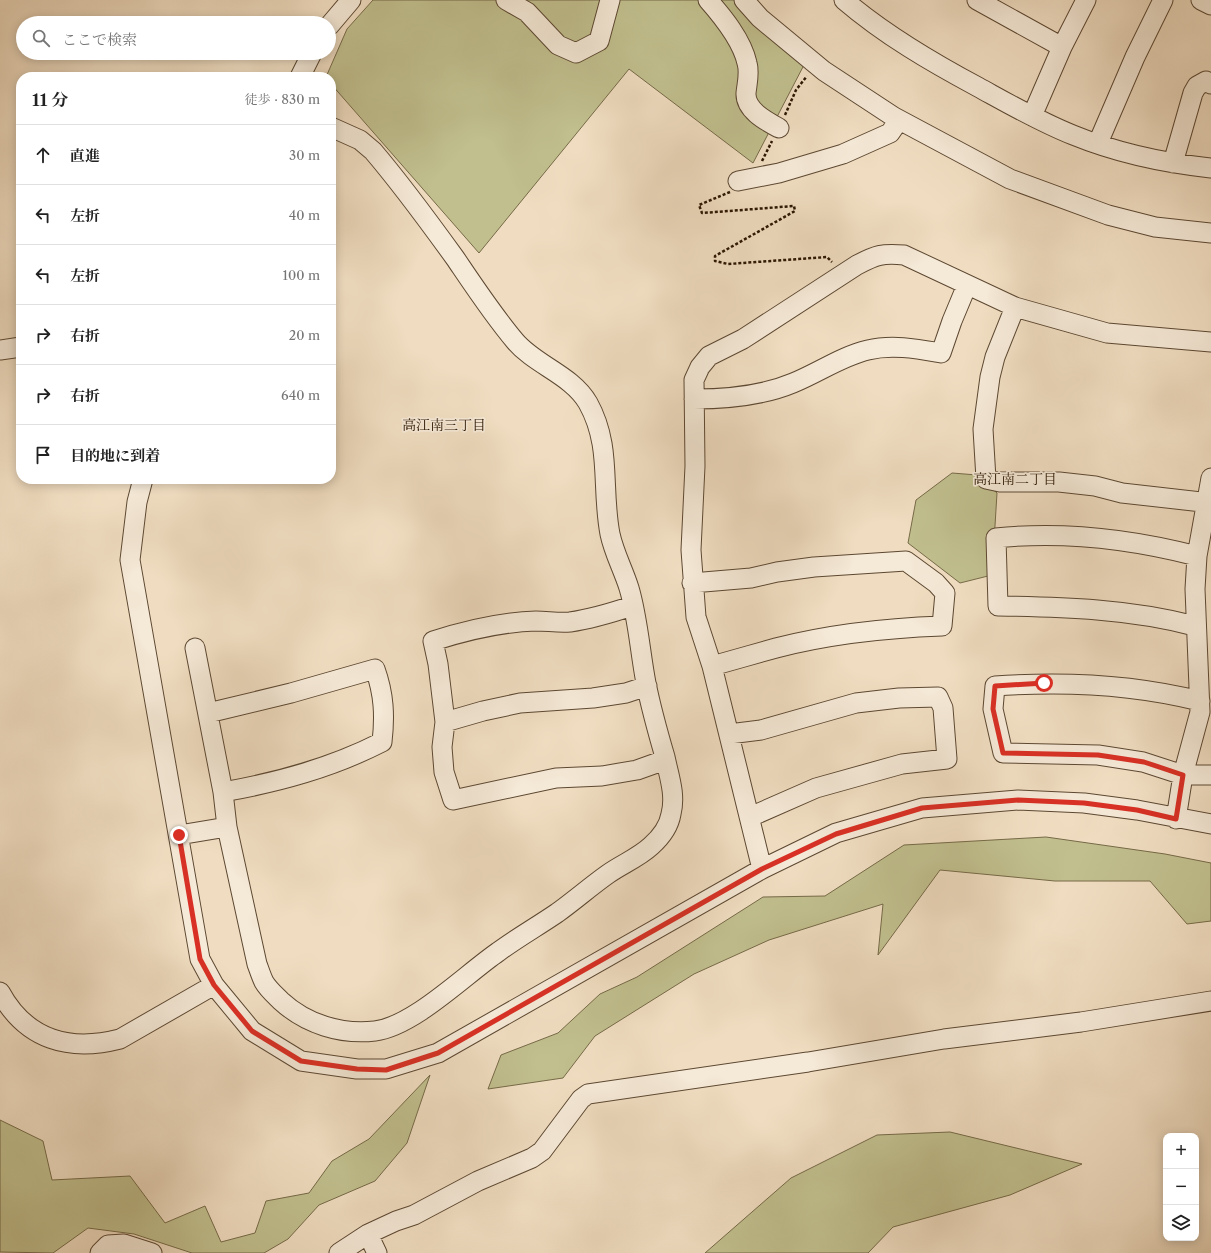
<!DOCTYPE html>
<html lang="ja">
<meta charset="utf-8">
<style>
:root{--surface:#fff;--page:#f2f2f2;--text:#222;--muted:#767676;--line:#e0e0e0}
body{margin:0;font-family:"Libre Caslon Text","Noto Serif JP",serif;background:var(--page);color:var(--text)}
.controls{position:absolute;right:12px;bottom:12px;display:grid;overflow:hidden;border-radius:8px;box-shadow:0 2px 10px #0003}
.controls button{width:36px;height:36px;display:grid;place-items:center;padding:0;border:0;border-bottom:1px solid var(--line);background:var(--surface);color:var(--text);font:20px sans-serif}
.stop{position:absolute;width:12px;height:12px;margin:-9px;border:3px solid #d93025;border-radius:50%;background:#fff}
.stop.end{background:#d93025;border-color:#fff;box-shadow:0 1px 4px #0008}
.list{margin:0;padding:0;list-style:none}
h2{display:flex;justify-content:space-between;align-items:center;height:52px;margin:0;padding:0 16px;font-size:17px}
h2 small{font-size:13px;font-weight:400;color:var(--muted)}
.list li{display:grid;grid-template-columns:26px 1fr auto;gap:12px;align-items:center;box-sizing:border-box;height:60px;padding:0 16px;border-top:1px solid var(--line)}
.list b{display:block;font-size:15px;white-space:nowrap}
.list em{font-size:13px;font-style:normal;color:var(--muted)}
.icon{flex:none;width:22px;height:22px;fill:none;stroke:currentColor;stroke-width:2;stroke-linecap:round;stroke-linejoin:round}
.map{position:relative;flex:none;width:1211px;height:1253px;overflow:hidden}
.search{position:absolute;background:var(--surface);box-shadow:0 2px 10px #0003;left:16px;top:16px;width:320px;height:44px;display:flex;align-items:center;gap:10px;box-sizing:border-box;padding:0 14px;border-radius:22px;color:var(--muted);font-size:15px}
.panel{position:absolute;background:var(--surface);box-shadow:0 2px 10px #0003;left:16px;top:72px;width:320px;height:412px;border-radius:16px}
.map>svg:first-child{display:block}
</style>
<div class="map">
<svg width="1211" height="1253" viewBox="0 0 1211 1253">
<rect width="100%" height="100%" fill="#f0ddc1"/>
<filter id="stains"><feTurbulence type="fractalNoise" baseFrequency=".005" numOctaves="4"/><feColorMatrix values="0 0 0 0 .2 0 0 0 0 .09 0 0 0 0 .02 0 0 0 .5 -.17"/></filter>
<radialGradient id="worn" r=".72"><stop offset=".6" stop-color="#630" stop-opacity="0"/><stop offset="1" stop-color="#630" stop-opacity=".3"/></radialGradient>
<!-- green -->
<path fill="#c1bf8e" stroke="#766a48" d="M373,0h368l64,63 -52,100 -124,-94 -150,184 -148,-169v-7h-5l21,-48z
M952,473l25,2 20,18 -5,82 -32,8 -52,-40 8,-43z
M1046,837l119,17 46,9v58l-24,3 -37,-43h-95l-115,-11 -62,85 5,-51 -114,36 -75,34 -99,62 -32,42 -75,11 13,-34 57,-22 42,-39 37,-17 126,-80 62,-1 79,-51z
M430,1075l-23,68 -32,38 -56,24 -31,34 -24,14h-72l-58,-19 -46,-6 -35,25 -53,-1v-132l43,21 9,39 78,-4 35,47 40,-17 16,36 34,-9 11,-32 43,-8 23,-32 37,-22z
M950,1132l132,32 -72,31 -117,32 -25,26h-163l86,-75 86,-43z"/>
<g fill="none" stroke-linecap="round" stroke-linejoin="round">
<defs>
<path id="minor" d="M506,0l21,12 31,33 18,8 23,-12 11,-41
M708,0c15,17 34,40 39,63 3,10 0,20 -1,30 -1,17 20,28 33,35
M744,0l16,18 64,53 70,46 116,62 98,36 47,12 56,6
M844,0c41,35 87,62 134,87 31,17 62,35 95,48 44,18 91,28 138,33
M977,0l85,47
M1201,0l10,5
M329,26l22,-26
M300,77l12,-24
M1032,116l30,-69 24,-47
M1098,143l37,-86 28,-57
M1173,163l20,-70 4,-7 9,-5 5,3
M738,181l41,-8 64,-19 47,-21 9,-13
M1015,307l-20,50 -5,20 -7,52 3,50 14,3h59l36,4 27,7 89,10
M0,350l21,-3
M694,399c33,0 68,-3 99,-16 25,-10 49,-27 75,-33 24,-6 50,-1 73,3l11,-32 15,-36
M143,479l-6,23 -7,58 70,399 14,26 38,46 49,30 56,8h29l52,-16 324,-184 74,-36 86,-25 96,-8 66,3 53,7 74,14
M692,583l59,-5 26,-6 37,-5 92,-6 30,22 9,10 -3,33c-55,2 -112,8 -166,22 -21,6 -43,12 -64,18
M632,606c-21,7 -41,13 -62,16 -11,1 -23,-1 -34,-1 -36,1 -69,9 -103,20l5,23 7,58 -3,25 2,25 9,28 103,-22 46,-2 35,-6 28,-10
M1195,626c-64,-17 -131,-19 -197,-20l-2,-68c67,-7 135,1 201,18
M195,648l28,144 4,35 30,137c2,5 4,12 7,18 4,7 11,13 17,19 25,23 60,34 94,30 39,-5 91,-57 123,-79 19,-14 40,-26 59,-39 18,-13 34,-27 51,-39 14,-10 30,-16 43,-28 9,-8 18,-20 20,-32 5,-19 -2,-38 -6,-57 -7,-24 -14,-49 -19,-74 -6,-31 -8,-65 -17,-95 -6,-19 -15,-35 -19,-54 -9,-47 2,-88 -22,-131 -16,-28 -53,-38 -73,-62 -22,-26 -41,-55 -60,-83 -26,-36 -53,-73 -82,-107l-13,-11 -29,-13
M1200,701c-68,-17 -136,-20 -205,-15l-2,23 10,44 95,2 45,7 40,13h28
M208,713l83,-20 84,-24c9,25 10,47 7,73 -51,26 -103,40 -159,50
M445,722l38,-11 37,-8 73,-5 33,-5 21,-7
M729,734l32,-4 95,-27 43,-5 39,-1 5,11 4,51 -45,5 -86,24 -66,29
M1176,819l7,-44 17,-63 -5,-123 2,-33 14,-78
M179,835l48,-8
M762,869l-50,-203 -16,-49 -5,-67 4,-84 -1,-86 6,-13 9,-11 34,-17 114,-74c19,-10 25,-12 47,-10l111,52 92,26 104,9
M0,992c26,48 69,60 120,47l94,-54
M368,1234l9,19
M100,1253l8,-8 16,-1 28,9
M339,1253l29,-19 28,-13 18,-6 64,-34 54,-23 10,-7 39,-52 7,-5 220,-32 136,-23 137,-17 130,-21"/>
</defs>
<!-- minor casing -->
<use href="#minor" stroke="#5d4832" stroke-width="21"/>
<!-- path -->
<path stroke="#2c1602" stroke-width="2.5" stroke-dasharray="3 2" stroke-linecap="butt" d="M785,115l11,-25 11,-14
M762,161l10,-20
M730,192l-31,13 3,8 92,-7 1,5 -80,45v5l13,3 99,-7 5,5"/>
<!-- minor -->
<use href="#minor" stroke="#f5e9d7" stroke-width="19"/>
</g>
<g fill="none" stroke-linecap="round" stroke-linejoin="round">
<!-- route -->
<path stroke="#d93025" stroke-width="5" d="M179,835l21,124 14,26 38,46 49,30 56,8 29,1 52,-17 324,-184 74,-35 86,-26 96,-8 66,3 53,7 39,9 7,-44 -39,-13 -46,-7 -95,-2 -10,-44 2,-23 49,-3"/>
</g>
<g text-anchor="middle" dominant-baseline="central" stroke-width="3.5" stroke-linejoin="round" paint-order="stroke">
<!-- neighbourhood labels -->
<g font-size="14" fill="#2c1602" stroke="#f5e9d7">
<text x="444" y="425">高江南三丁目</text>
<text x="1015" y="479">高江南二丁目</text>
</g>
</g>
<rect width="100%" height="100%" filter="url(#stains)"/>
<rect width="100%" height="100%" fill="url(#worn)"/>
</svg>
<div class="controls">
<button>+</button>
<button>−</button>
<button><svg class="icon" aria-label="layers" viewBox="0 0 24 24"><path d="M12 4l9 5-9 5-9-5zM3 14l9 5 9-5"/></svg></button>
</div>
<div class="stop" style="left:1044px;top:683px"></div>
<div class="stop end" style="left:179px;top:835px"></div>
<div class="search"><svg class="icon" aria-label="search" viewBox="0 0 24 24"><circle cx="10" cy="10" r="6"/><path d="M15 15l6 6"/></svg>ここで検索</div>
<section class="panel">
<h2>11 分<small>徒歩 · 830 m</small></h2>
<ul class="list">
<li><svg class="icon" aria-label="ahead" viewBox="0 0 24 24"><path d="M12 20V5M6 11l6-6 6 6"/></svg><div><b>直進</b></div><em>30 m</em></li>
<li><svg class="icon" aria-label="left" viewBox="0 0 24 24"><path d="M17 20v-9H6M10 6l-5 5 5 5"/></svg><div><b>左折</b></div><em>40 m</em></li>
<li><svg class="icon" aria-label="left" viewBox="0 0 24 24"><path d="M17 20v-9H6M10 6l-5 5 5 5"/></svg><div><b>左折</b></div><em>100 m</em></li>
<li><svg class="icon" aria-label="right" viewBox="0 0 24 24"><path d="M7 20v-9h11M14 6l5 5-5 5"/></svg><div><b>右折</b></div><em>20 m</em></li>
<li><svg class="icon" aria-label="right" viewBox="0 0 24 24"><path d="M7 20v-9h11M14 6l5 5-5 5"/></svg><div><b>右折</b></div><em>640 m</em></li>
<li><svg class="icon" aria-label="arrive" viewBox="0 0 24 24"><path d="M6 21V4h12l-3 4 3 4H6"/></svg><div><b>目的地に到着</b></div></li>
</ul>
</section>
</div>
